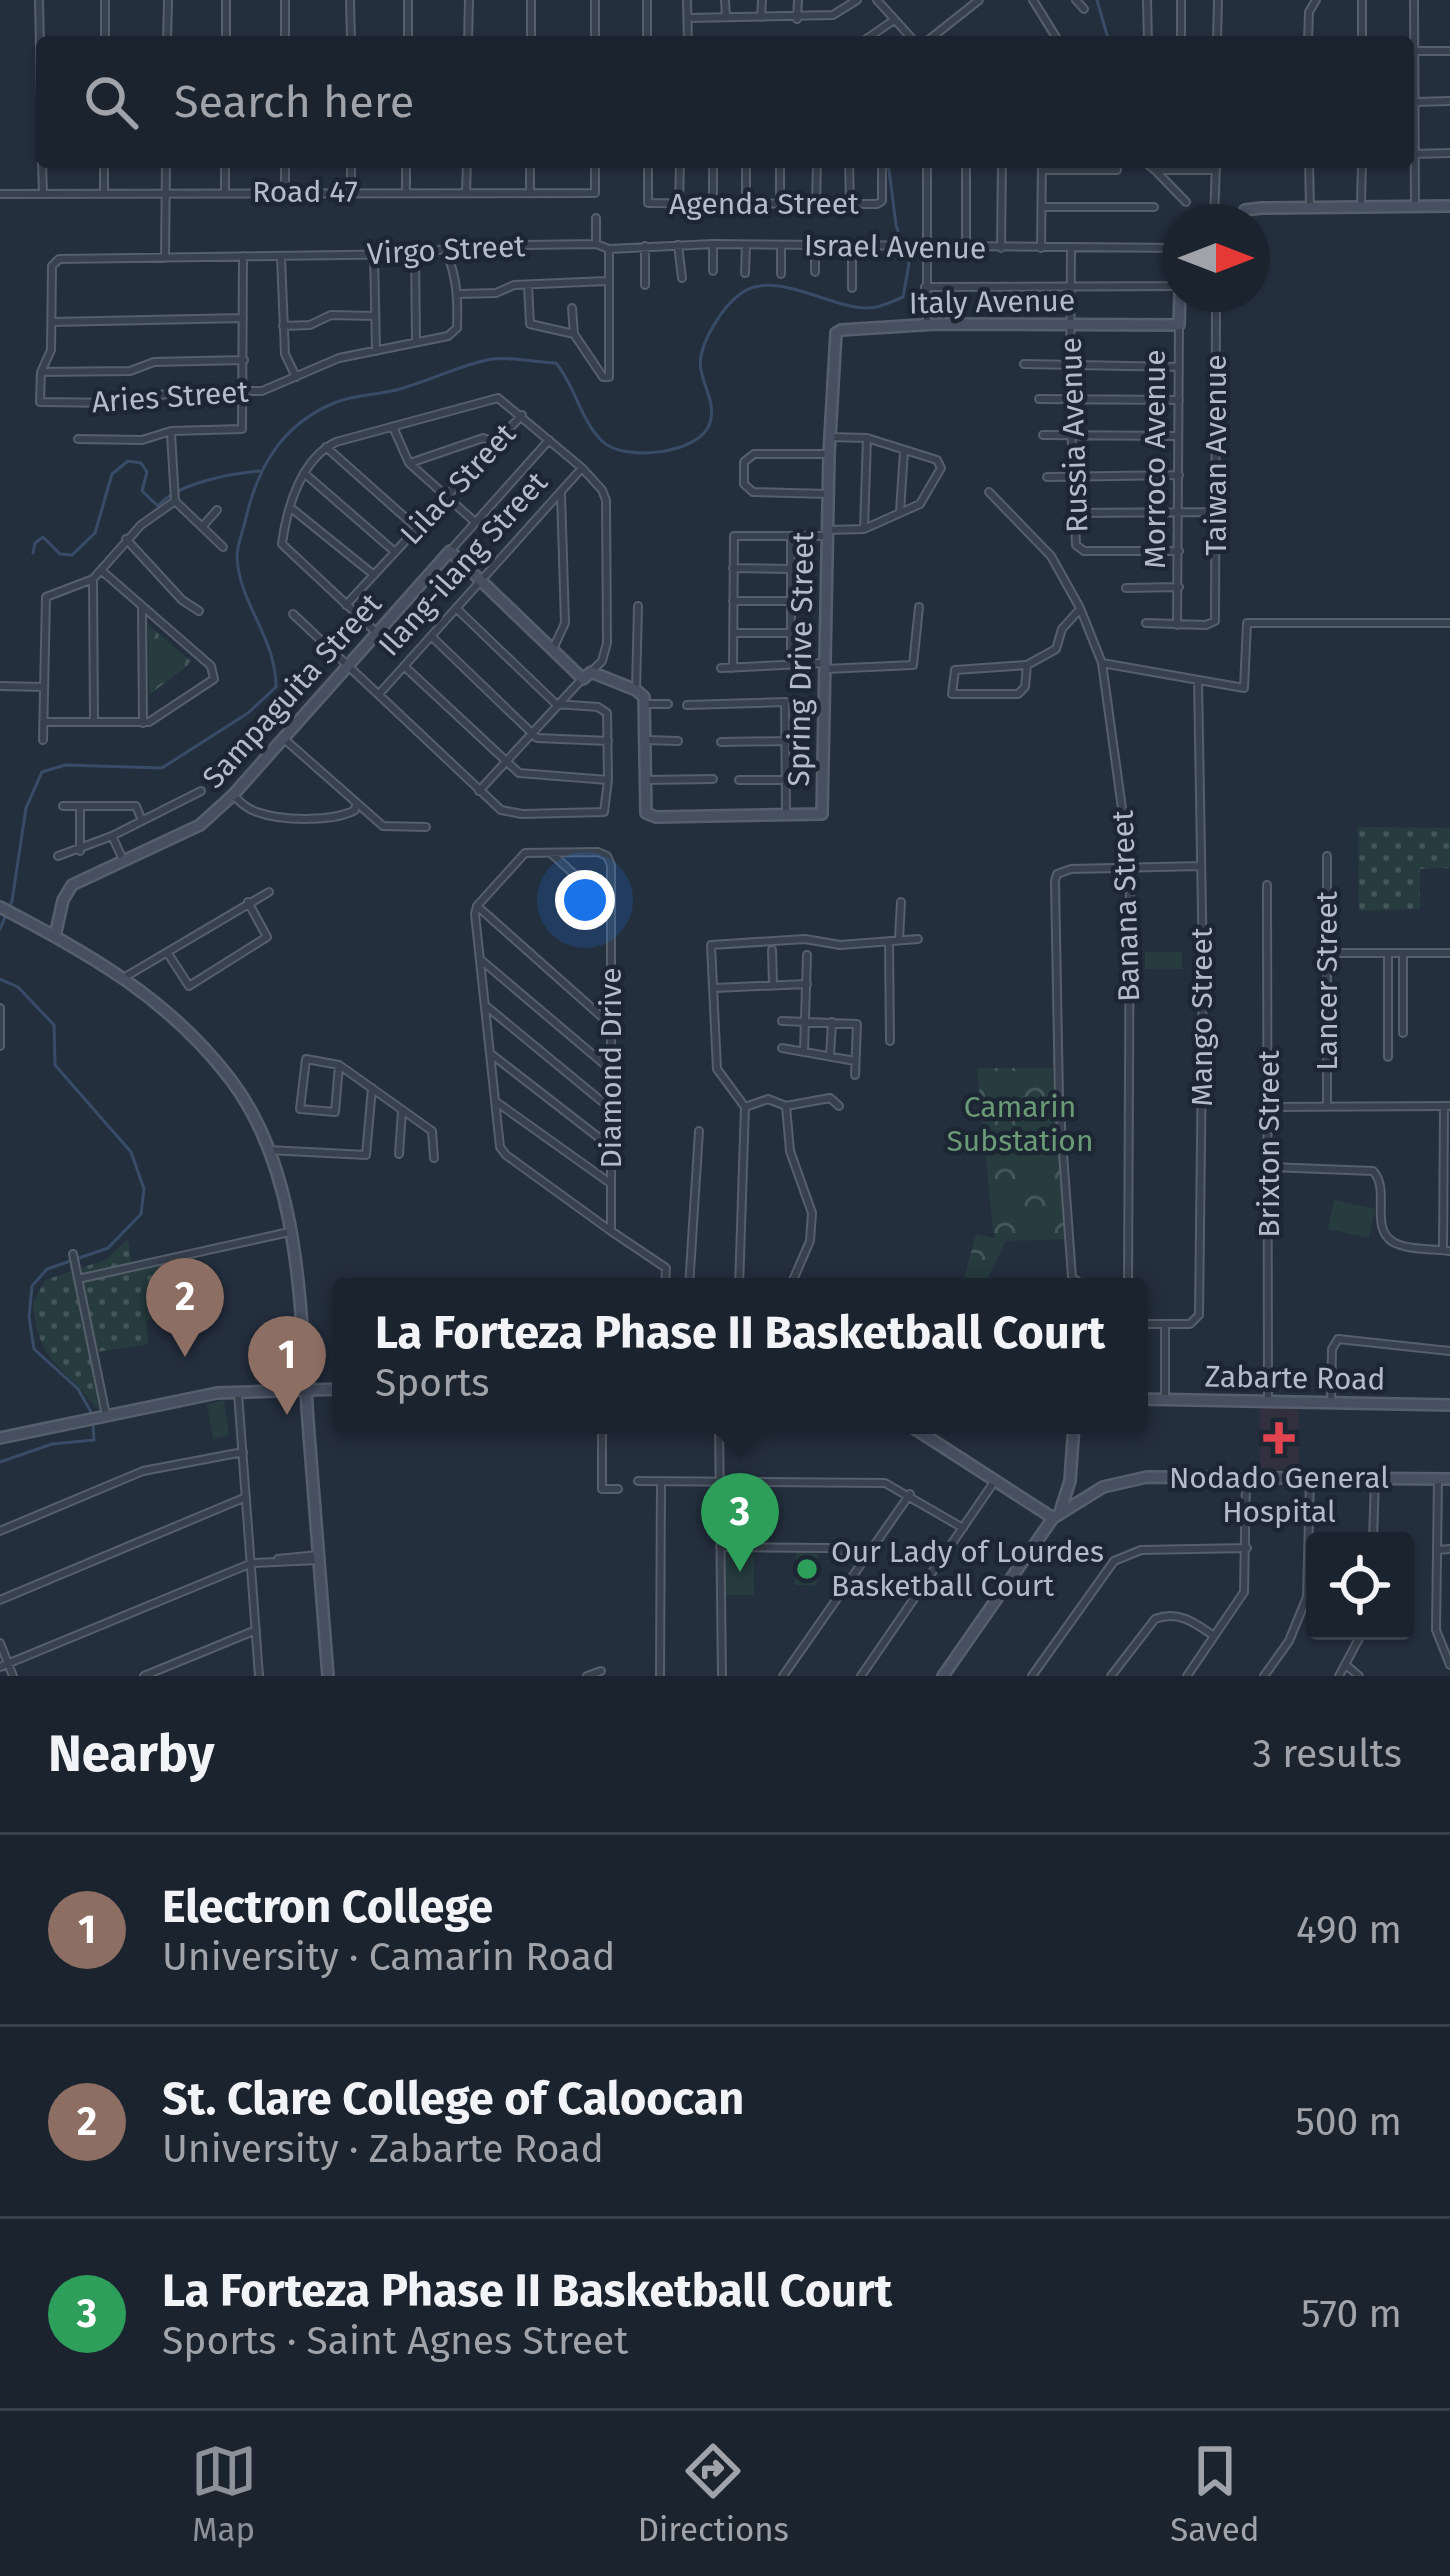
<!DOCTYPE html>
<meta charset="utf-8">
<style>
:root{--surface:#1b232e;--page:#242b36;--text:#f1f3f6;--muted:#a0a4aa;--line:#39404a;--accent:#8c9099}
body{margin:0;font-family:"Fira Sans",sans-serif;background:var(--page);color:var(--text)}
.controls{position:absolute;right:36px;bottom:36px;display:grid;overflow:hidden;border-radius:12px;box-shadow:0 3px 9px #0004}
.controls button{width:108px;height:108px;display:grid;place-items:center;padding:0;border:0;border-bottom:3px solid var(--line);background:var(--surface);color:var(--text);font:60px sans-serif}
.compass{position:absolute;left:1162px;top:204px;width:108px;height:108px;border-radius:50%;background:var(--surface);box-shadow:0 3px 9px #0004;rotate:90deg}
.you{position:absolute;left:585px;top:900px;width:42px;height:42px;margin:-30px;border:9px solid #fff;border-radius:50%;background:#1a73e8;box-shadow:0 0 0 18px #1a73e833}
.badge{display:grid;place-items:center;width:78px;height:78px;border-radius:50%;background:var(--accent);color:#fff;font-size:39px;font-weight:700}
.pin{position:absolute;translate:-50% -99px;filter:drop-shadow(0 3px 6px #0008)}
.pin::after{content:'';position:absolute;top:63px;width:42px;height:36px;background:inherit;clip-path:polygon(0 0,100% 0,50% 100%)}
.popup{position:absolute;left:332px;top:1278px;width:816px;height:156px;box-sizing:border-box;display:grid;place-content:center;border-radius:12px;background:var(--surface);filter:drop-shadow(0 3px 9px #0005);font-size:39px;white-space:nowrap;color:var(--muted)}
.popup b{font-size:45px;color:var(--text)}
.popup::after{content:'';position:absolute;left:50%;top:100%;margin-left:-24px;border:24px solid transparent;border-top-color:var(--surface)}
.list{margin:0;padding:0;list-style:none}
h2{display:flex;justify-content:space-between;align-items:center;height:156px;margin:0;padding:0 48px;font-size:51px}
h2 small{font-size:39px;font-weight:400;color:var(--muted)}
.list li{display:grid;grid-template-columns:78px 1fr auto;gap:36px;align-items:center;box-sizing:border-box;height:192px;padding:0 48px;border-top:3px solid var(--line)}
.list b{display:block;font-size:45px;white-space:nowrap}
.list p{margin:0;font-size:39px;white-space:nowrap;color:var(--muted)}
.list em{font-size:39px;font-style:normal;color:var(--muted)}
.icon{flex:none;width:66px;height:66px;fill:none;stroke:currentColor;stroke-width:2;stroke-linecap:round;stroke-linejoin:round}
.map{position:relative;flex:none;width:1450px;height:1676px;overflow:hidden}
.search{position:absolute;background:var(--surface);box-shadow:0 3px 9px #0004;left:36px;right:36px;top:36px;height:132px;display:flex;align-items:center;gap:30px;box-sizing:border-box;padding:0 42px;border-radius:12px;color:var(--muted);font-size:45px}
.sheet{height:732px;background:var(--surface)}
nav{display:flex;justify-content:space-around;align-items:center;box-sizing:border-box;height:168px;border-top:3px solid var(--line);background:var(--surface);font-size:33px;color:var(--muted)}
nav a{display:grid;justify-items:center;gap:6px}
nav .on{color:var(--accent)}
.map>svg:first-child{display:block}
</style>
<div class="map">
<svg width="1450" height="1676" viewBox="0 0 1450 1676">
<defs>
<pattern id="grass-dots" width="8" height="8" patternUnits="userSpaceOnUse" patternTransform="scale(3)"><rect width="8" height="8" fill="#263c3f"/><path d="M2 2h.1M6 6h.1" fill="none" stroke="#435659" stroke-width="1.8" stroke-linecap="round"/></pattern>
<pattern id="forest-crowns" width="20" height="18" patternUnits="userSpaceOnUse" patternTransform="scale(3)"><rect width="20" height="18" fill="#263c3f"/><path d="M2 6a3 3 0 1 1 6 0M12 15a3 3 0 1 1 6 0" fill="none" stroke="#435659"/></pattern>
</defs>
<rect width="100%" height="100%" fill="#242f3e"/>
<!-- medical -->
<path fill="#32303f" d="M1259,1407h40v62h-39z"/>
<!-- grass -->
<path fill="url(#grass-dots)" d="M1358,827l92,1v40l-30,1v40l-61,2z
M128,1239l4,25 54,-11 14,59 -54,8 2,24 -51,8 10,55 -10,2c-33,-45 -59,-44 -64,-106l12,-23 60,-20z"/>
<!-- forest -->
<path fill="url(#forest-crowns)" d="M148,625l44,37 -43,33z
M977,1068h75l15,171 -61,2 -23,46h-21l14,-53 18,4z"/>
<!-- pitch -->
<path fill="#263c3f" d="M1145,952h37v17h-37z
M1334,1200l41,9 -6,29 -41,-9z
M224,1400l5,35 -16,4 -6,-35z
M726,1549h28v46h-29z
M796,1553l22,1 -1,32 -22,-1z"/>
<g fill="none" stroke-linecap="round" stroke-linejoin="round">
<!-- stream -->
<path stroke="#394c67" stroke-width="3" d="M1097,0l12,42
M33,553l2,-10 8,-6 17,17 12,1 23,-22 17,-59 16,-13 13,2 6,9 -5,19 16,15c20,-23 71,-32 101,-35
M0,929l12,-28 14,-93 16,-36 23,-7 97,3 86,-55 28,-26c0,-50 -37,-83 -39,-130 0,-11 5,-24 8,-35 12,-54 36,-97 89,-119 19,-8 42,-8 62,-13 30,-8 58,-22 87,-29 23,-6 50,1 73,2 20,24 24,57 47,79 22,20 97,12 107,-19 6,-19 -6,-35 -9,-53 -5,-24 23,-66 42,-78 32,-22 90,17 125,16 12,0 25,-7 35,-11l6,-33 -13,-39 -8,-63
M0,979l18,8 36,38 1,40 76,87 13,37 -3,25 -33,34 -61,21 -15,17 -3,31 5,32 44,40 13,23
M0,1462l52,-18 42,-4 -1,-16"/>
<defs>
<path id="street" d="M39,0l3,145
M285,0v42
M350,0l1,42
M595,0v42
M647,0v42
M687,0l1,42
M725,0l1,17
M877,0l38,42
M1033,0l26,42
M1076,0l8,9
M1147,0l1,42
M1181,0v42
M1414,0l1,206
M761,17l1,-17
M688,18l145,-3 24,-15
M797,19l1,-19
M105,42v-42
M167,42l1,-42
M226,42v-42
M408,42v-42
M468,42l1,-42
M531,42v-42
M862,42l32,-22
M926,42l53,-42
M1217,42l1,-42
M1308,42l1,-30 7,-12
M1362,42v-42
M1415,51h35
M1414,102l36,-1
M1414,154l36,-1
M42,162l1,32
M104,162v32
M285,162v30
M351,162v30
M648,162v41l229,1 5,-3v-39
M713,162v41
M780,162v41
M849,162l1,42
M927,162v163
M966,162v86
M1145,162l10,8
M1309,162l1,45
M1129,163l1,-1
M1042,170h75
M466,191l1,-29
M530,191v-29
M406,192v-30
M225,193v-31
M0,194l595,-1v-31
M1186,202l-31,-32h61
M679,203l1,-41
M746,203v-41
M816,203l1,-41
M1361,206l1,-44
M1042,207h112
M596,218v26
M1214,222l2,-60
M713,244v27
M678,245l4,33
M852,245v43
M645,246v39
M1001,248l1,-86
M1041,248l1,-86
M1071,249l-1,149 6,147 8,6h95
M1179,249l1,31
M446,251c11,26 12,48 11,77l-9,8 -109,22 -77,33h-80l-64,12 -78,-1 1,-30 10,-22 1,-84 7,-7 356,-5 47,-8 134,-2 13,5 104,-5 467,4
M374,254l2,97
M415,254l1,86
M281,257l4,97 11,23
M165,258l1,-96
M815,272v-27
M745,273l1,-28
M781,274v-28
M528,285l2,39 44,10 29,43h6
M925,287l255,-1
M458,294l38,-1 18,-8 93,-4
M572,308l2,26
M52,322l191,-4
M283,326l27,-1 21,-10 43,1
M1024,364l155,3
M41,372l89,-1 24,-9 90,-2
M609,377v-128
M1039,399l140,1
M393,427l16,36 66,59
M171,433l4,68 48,46
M1043,435l134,1
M78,439l64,1 29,-9 71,-2 1,-173
M326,447l91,81
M410,463l73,-25 14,5
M304,473l91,79
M1047,477l132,-2
M989,492l62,64 29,52 22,55 28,204 -2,420
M828,494l-75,-2 -9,-8v-22l10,-8h75
M291,508l83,67
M900,512l4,-61
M1073,513l144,-1
M202,527l15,-17
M864,529l3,-91
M827,530l37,-1 56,-25 21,-36 -4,-8 -70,-22 -37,-1
M126,539l56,61 17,11
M450,551l99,-111
M733,568l57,1
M93,579l1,143
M1126,588l53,-1
M733,601h57
M346,605l176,-190
M142,607l1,116
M293,614l208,196 21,4 82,-2 4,-32 -1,-67 -9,-6 -42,-3 -100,-96
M1146,623l60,2 9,-4 1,-327
M1177,625l2,-300
M377,633l-95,-89c5,-37 19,-85 54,-102l162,-44 84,70 20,22 4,10 1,143 -5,18 -11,11
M734,633h57
M431,636l106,102 71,3
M553,649l12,-26 -4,-129
M791,663v-127
M1102,663l142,25 3,-65h203
M1027,665l-2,22 -7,7h-66l3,-24 72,-5 29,-16 6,-20 18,-20
M404,666l115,107 89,7
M721,668l102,-5
M733,668l1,-132h93
M826,669l87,-4 6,-58
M0,686l44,1
M636,690l2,-84
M380,693l202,-225
M644,704h24
M687,705l98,-3 1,112
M43,722h106l65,-43 -3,-13 -109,-95
M283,738l100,88 43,1
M43,740l3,-143 47,-18 48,-54 34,-24
M646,740l32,1
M721,742l66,-1
M645,780l68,-1
M739,780h48
M479,791l103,-112
M233,795c7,7 14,14 24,17 24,9 76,10 98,-2l1,-7
M63,806h73l6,15
M80,806v45
M113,838l11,24
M552,854l59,54
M58,856l54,-20 89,-45
M1267,885l1,515
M477,906l134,119
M899,939l2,-37
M889,941l1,100
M772,950l1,34
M167,952l22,34 78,-49 -19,-35
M1328,953h122
M1388,953v104
M1403,953v80
M481,960l130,110
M125,977l144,-85
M714,988l93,-4
M486,1006l125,103
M0,1008v38
M782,1021l75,3 -2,51
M782,1048l73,13
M804,1051l3,-96
M491,1054l120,93
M830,1056l2,-34
M339,1065l-4,47 -35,-3 6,-50 33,6 93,66 2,27
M495,1101l115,82
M786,1106l44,-8 9,8
M745,1107l23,-8 18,7 4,45 22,62 -2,28 -20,46
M1269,1107l181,-1
M1327,1107v-251
M268,1150l98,5 6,-67
M399,1154l3,-43
M1269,1167l104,4c18,19 -4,56 20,71 14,8 41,7 57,9
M611,1231v-366l-4,-9 -9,-4 -73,1 -48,53 -2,8 25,233 6,8 105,76 55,37 -1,19
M1443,1250l1,-144
M73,1254l33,161
M78,1279l211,-47
M1128,1283l-46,2 -10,-8 -13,-178 -4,-218 2,-7 14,-5 130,-3
M689,1287l10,-156
M739,1287l6,-180 -28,-38 -6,-124 94,-6 35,6 78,-6
M1139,1324h51l9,-9 4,-345 -5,-290
M1165,1324v74
M238,1393l21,283
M1331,1403l1,-54 6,-10 112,12
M602,1425v64h16
M719,1425l3,251
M1438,1479l-2,151 14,35
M638,1481l247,2 78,45
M0,1531l143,-60 100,-19
M1373,1541l2,-62
M720,1547l107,1 42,7
M1437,1550l13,-1
M278,1559l40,-4
M0,1600l246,-103
M0,1643l13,33
M1346,1665l13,11
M0,1667l252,-104 66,-3
M144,1676l112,-46
M587,1676l14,-5
M660,1676l1,-195
M783,1676l127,-182
M861,1676l133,-194
M1032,1676l82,-115 27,-11 106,-2
M1111,1676l44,-57c24,-9 40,4 59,17
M1187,1676l57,-84 2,-113
M1264,1676l25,-35 18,-44 3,-118
M1339,1676l24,-45"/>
<path id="secondary" d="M1237,222l8,-12 16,-2 189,-2
M0,907c89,47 169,91 231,173 71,94 69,230 77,341 6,85 13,170 20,255
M55,936l8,-36 9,-15 128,-60 33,-30 217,-244 133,128 8,-7 45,18 8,7 2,116 10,4 166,-3 7,-360 7,-121 5,-3 95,-6 243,1 1,-32
M1139,1399l311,6
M909,1425l144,93
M0,1438l217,-45 124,-4
M1060,1512l10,-31 4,-56
M943,1676l110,-158 50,-31 44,-10 303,2"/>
</defs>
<!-- street casing -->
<use href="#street" stroke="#565f6c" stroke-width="10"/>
<!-- secondary casing -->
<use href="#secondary" stroke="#565f6c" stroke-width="14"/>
<!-- street -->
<use href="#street" stroke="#38414e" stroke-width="6"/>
<!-- secondary -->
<use href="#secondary" stroke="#465061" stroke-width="9"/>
</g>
<!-- markers -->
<path fill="#e0444e" stroke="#1d2633" stroke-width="4.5" d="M1273 1420h12v12h12v12h-12v12h-12v-12h-12v-12h12z"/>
<circle fill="#2e9e5b" stroke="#1d2633" stroke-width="4.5" cx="807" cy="1569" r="12"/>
<g text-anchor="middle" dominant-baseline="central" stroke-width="9" stroke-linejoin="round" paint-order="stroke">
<!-- street labels -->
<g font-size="30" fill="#b4bcc9" stroke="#1d2633">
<text x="305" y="192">Road 47</text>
<text x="764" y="204">Agenda Street</text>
<text transform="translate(895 247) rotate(1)">Israel Avenue</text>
<text transform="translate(446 250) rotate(-3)">Virgo Street</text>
<text transform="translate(992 302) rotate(-1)">Italy Avenue</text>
<text transform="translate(170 397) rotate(-4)">Aries Street</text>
<text transform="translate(1074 435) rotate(-92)">Russia Avenue</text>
<text transform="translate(1216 455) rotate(-90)">Taiwan Avenue</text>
<text transform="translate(1155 459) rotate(-90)">Morroco Avenue</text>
<text transform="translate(458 484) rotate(-47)">Lilac Street</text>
<text transform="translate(463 564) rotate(-48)">Ilang-ilang Street</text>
<text transform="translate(801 659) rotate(-89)">Spring Drive Street</text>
<text transform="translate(292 691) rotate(-48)">Sampaguita Street</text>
<text transform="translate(1126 906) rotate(-92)">Banana Street</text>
<text transform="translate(1327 981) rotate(-90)">Lancer Street</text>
<text transform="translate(1202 1017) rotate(-90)">Mango Street</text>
<text transform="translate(611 1068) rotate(-90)">Diamond Drive</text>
<text transform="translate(1269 1144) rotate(-90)">Brixton Street</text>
<text transform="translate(1295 1378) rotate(1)">Zabarte Road</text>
</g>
<!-- park labels -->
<g font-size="30" fill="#6b9a76" stroke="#1d2633">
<text x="1020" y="1107">Camarin<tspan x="1020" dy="34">Substation</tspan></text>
</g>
<!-- poi labels -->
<g font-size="30" fill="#b4bcc9" stroke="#1d2633">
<text x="1279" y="1478">Nodado General<tspan x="1279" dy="34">Hospital</tspan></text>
<text x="831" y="1552" text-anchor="start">Our Lady of Lourdes<tspan x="831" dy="34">Basketball Court</tspan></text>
</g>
</g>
</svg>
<div class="controls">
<button><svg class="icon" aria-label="locate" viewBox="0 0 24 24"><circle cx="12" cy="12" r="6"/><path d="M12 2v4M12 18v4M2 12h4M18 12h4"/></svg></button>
</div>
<svg class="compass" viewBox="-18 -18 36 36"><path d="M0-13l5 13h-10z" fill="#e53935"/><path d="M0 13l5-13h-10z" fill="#a0a4aa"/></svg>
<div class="you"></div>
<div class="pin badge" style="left:287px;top:1415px;background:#8d6e63">1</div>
<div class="pin badge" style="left:185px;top:1357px;background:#8d6e63">2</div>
<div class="pin badge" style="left:740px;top:1572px;background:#2e9e5b">3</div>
<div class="popup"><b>La Forteza Phase II Basketball Court</b>Sports</div>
<div class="search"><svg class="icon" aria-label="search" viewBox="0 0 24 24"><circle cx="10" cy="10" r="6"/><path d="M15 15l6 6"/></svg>Search here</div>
</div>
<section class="sheet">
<h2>Nearby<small>3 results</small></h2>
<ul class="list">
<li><span class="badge" style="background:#8d6e63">1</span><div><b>Electron College</b><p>University · Camarin Road</p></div><em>490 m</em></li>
<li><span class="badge" style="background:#8d6e63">2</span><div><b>St. Clare College of Caloocan</b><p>University · Zabarte Road</p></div><em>500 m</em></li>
<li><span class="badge" style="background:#2e9e5b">3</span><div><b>La Forteza Phase II Basketball Court</b><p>Sports · Saint Agnes Street</p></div><em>570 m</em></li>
</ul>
</section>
<nav>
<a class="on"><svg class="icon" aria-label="map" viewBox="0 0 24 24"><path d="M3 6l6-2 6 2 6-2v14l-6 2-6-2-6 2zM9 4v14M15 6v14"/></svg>Map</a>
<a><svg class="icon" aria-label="directions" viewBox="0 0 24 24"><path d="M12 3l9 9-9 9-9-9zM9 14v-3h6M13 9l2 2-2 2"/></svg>Directions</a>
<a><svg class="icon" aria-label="saved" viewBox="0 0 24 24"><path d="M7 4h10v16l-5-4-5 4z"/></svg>Saved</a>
</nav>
